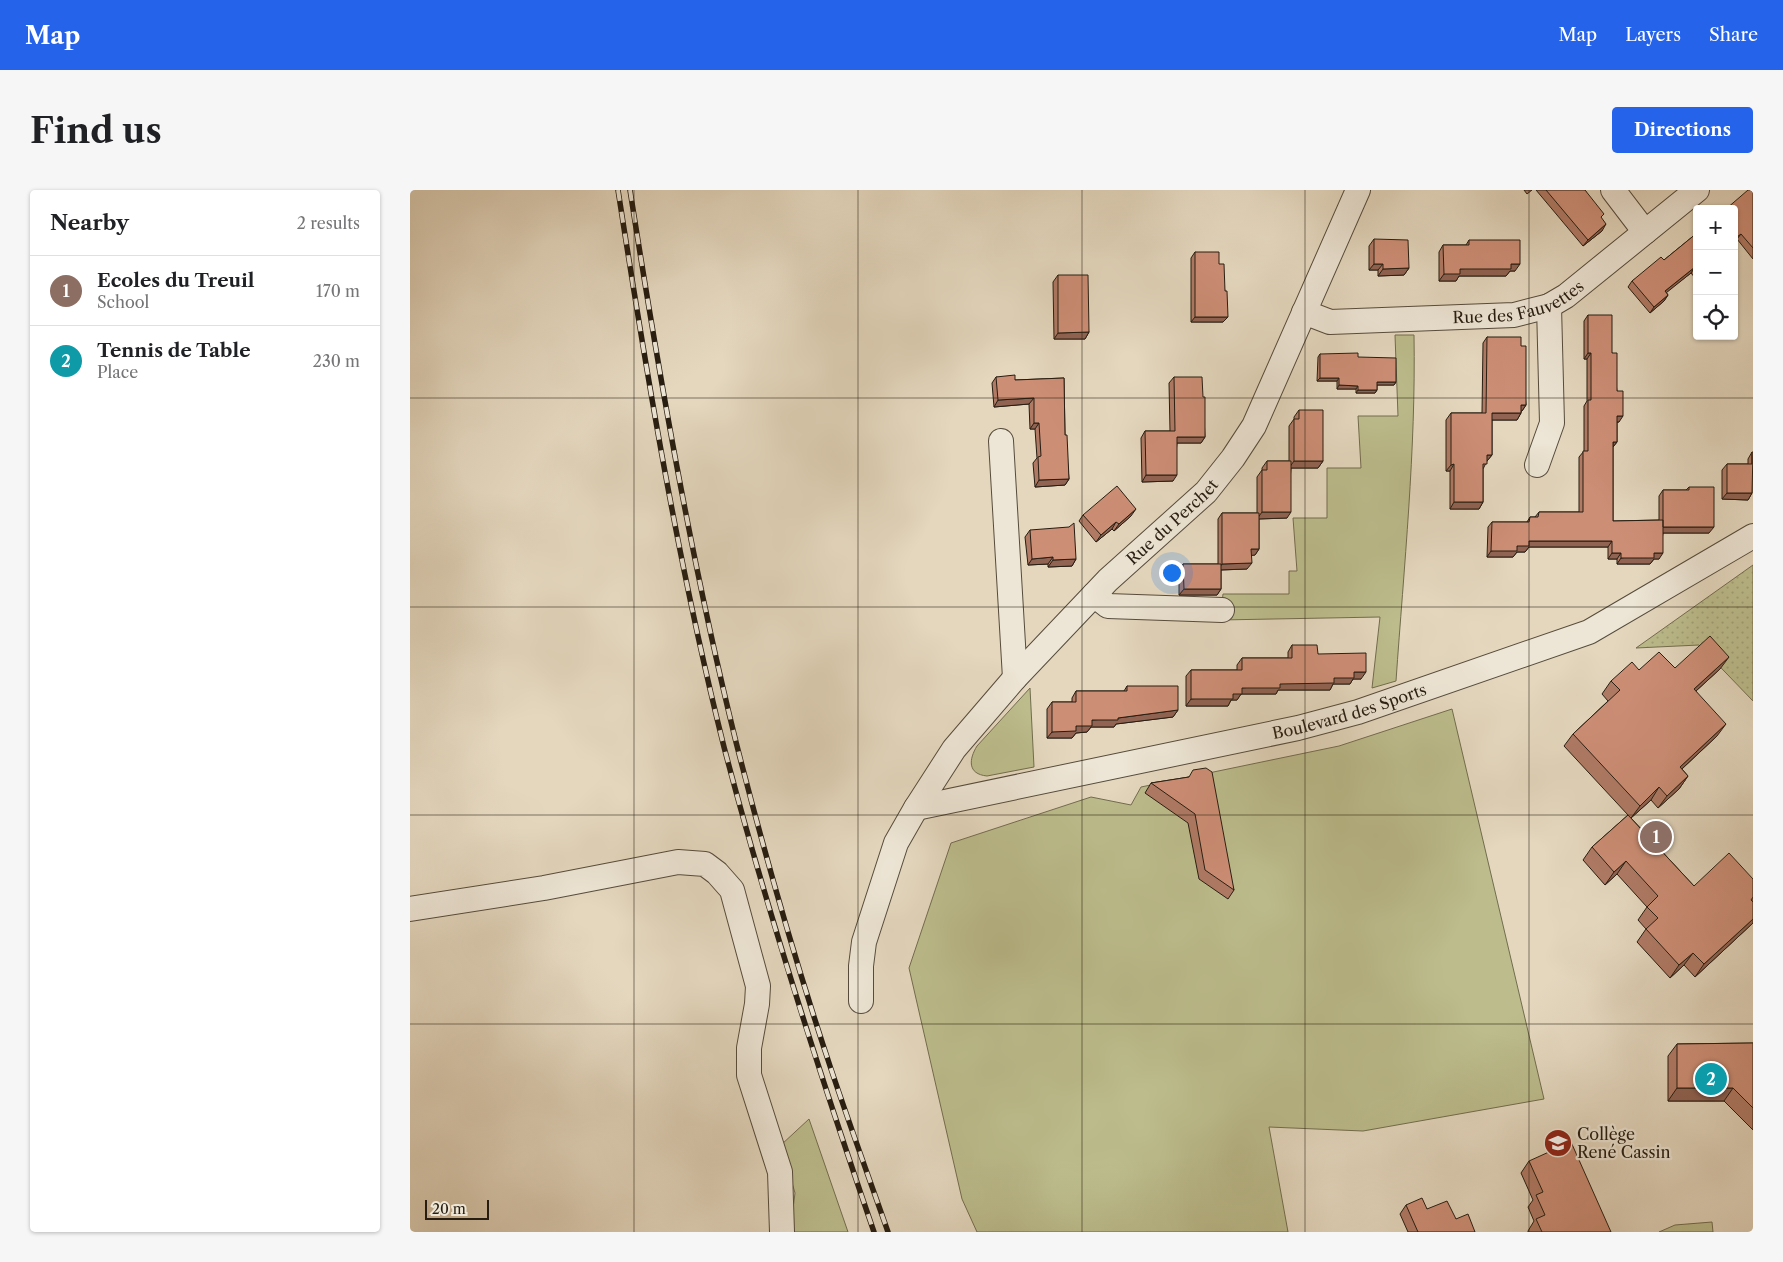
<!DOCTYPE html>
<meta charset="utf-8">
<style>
:root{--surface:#fff;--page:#f6f6f6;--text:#202124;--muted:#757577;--line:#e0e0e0;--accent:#2563eb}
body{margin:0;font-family:"Libre Caslon Text",serif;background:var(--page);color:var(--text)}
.controls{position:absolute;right:15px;top:15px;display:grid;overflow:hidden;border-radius:5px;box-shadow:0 1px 4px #0004}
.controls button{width:45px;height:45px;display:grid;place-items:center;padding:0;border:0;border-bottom:1px solid var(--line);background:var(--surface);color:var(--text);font:25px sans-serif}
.scale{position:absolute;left:15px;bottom:12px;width:64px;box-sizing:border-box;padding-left:5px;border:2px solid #271d11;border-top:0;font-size:14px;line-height:18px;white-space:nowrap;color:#271d11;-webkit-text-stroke:4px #ede5d5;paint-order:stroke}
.you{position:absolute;left:761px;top:382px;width:18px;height:18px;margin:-12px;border:4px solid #fff;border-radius:50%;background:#1a73e8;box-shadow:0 0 0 8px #1a73e833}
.badge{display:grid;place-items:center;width:32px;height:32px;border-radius:50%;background:var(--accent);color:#fff;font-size:16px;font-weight:700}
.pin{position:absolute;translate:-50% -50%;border:2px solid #fff;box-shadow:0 1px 5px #0006}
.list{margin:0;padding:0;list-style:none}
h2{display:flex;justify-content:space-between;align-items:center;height:65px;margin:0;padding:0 20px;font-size:21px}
h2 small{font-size:16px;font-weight:400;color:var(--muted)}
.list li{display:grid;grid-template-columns:32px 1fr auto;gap:15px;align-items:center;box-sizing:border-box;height:70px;padding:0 20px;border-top:1px solid var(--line)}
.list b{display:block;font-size:19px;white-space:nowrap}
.list p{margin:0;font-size:16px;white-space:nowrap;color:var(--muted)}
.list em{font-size:16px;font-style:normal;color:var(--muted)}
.icon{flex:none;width:28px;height:28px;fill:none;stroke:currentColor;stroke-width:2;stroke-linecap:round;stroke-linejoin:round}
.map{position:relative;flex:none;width:1343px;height:1042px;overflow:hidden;border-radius:5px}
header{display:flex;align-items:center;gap:30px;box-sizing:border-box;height:70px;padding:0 25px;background:var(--accent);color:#fff}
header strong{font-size:24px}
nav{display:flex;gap:28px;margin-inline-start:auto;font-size:18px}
.intro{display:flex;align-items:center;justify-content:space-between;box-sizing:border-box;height:120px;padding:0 30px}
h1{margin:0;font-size:35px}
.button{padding:12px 22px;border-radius:5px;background:var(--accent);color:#fff;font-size:18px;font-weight:700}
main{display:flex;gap:30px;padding:0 30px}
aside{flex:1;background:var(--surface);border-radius:5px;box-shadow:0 1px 4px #0004}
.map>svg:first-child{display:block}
</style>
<header>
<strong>Map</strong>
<nav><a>Map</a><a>Layers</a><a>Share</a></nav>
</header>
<div class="intro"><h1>Find us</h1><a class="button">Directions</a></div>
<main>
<aside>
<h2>Nearby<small>2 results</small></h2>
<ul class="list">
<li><span class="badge" style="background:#8d6e63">1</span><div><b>Ecoles du Treuil</b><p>School</p></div><em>170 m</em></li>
<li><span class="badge" style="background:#0f9aa8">2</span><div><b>Tennis de Table</b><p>Place</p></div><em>230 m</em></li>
</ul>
</aside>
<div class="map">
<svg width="1343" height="1042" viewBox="0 0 1343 1042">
<defs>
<pattern id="park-dots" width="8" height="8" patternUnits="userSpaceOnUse" patternTransform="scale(1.25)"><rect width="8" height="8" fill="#bcbc8c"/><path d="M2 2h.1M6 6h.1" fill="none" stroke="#a2a178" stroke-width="1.8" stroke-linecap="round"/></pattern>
</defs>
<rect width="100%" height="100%" fill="#e4d7be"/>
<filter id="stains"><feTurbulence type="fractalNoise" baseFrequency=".004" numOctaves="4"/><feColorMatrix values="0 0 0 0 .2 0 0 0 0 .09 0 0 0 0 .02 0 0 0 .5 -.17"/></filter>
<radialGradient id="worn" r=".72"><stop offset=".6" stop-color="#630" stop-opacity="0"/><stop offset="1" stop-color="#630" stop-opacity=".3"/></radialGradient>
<!-- green -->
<path fill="#bcbc8c" stroke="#726c4e" d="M985,145h19c2,115 -10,231 -18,346l-24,7 8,-71 -160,3 3,-26h66v-23h8l-4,-53h34v-50h34l-3,-52h40z
M620,498l4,79 -47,9c-20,-2 -18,-17 -10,-30z
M1042,519l92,390 -181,32 -94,-4 19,105h-311l-15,-33 -53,-231 42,-125 140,-46 40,8 10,-18 198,-41z
M399,929l39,113h-58l5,-39 -14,-48z
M1302,1032l1,10h-54l16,-7z"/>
<!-- park -->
<path fill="url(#park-dots)" stroke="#726c4e" d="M1343,375v136l-54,-56 -63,3z"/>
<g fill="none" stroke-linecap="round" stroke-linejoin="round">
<defs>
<g id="minor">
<path d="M1203,0l32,42"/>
<path id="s1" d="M894,122l26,10 184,-7 35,-9 17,-10 131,-106"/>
<path d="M591,251l14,237"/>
<path d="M1127,275l15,-42 -3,-117"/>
<path d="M684,405l14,11 114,4"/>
<path id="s2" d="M506,618l382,-80 60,-16 231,-80 164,-96"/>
<path d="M0,719l134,-21 134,-26 27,2 12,9 15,17 26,96 -1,18 -8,44v27l31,97 2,60"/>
<path id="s3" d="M451,811v-35l3,-24 32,-99 20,-35 38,-59 61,-71 93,-98 98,-88 27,-34 21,-32 104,-236"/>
</g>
</defs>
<!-- minor casing -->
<use href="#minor" stroke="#564c3c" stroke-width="26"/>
<!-- minor -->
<use href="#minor" stroke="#ede5d5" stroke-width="24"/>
<defs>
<path id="rail" d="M208,0c29,187 60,374 106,557 43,164 95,325 150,485
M220,0c29,185 61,370 106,552 28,110 59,219 95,327 18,54 38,109 57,163"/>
</defs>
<!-- rail casing -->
<use href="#rail" stroke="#271d11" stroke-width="5.5"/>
<!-- rail -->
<use href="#rail" stroke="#ede5d5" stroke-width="4" stroke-dasharray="11" stroke-linecap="butt"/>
</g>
<!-- wall -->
<path fill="#b07a65" stroke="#271d11" d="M1114,0h8l-5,4z
M1126,0h49l16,28 1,13 -19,15z
M1343,0v69l-16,-20 -3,3v-33z
M1287,43v45l-1,1 -5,-6 -25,19 2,3 -4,6 -14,12 -22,-26 4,-6 32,-21z
M964,49l35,29 -5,7 -26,1v-6h-9v-24z
M1059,50l46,31h-5l-4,5h-47l-3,5h-17v-29l4,-7h23z
M785,62l24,12 6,27 -2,31h-32v-64z
M648,85l31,57 -4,7h-31l-1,-57z
M1178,125l24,38 5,38 2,31h-2v20l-4,5v74l46,-1v-24l4,-6h23l3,-3 20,46h-46l-4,26h-5l-4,5h-33v-5h-9v-12h-79l-4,5h-8l-4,5h-26l1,-30 4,-5h35l3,-5h5l4,-5h40v-55l5,-6v-45l3,-5v-42h-3v-38z
M1077,147l34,9 5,59 -4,6h-1v2l-4,7h-25v35l-5,6 -4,8v33l-4,7h-29v-38h-4v-51l5,-7h31l1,-70z
M910,164l76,28 -2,3h-17v5l-2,3h-19v-4h-19v-8h-20l1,-24z
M586,187l19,3 49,-2 1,57 4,44 -4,6 -30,2 -2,-24 4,-5 -2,-29h-5l-1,-25 -35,3 -2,-24z
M764,187l29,20 2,40 -4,6h-24l-4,38 -31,1 -1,-44 4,-7h25l-1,-48z
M889,220l24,51 -5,7h-27l-4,50 -28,1v30l-4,6h-4l-4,14 -26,1v19l-4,6h-38v-25l4,-6h35v-45l4,-6h35v-36l5,-7v-2l5,-7h22v-35l5,-7v-2z
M1342,262v41l-4,7 -26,-1v-29l5,-6h21v-5z
M673,325l48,1 -17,15 -2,-2 -16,13 -17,-21z
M620,340l46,29 -4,7 -24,1v-3l-20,1 -3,-28z
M882,455l26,9 43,25h-8l-3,5h-17l-3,6h-52l-2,4h-35l-4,6h-6l-3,6h-42v-30l5,-6h46v-5l5,-7h46v-6z
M1265,478l45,1 -24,22 21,45 -35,33 6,7 -9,13 -21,19 -7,-8 -20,18 63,68 59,-7v44l-58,54 -11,-12 -14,13 -33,-36 9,-13 -8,-9 9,-13 -30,-33 -12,11 -22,-25 9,-13 36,-32 -64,-69 9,-12 35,-33 -6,-7 9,-13 28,-11z
M717,496l51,24 -5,7 -57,7 -2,3h-23l-4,5 -11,1 -4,5h-25v-29l5,-7h20v-4l4,-7h48z
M779,587l45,113 -6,9 -29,-20 -11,-56 -43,-30 6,-10z
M1343,853v87l-29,-29h-56v-45l9,-12z
M1119,971l82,71h-83v-1l6,-10 -6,-14 5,-7 -12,-27z
M996,1015l21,4 29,10 19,13h-67l-8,-18z"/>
<!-- shaded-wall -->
<path fill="#906353" stroke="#271d11" d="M1196,34l-4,7 -19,15 5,-6z
M1331,44l-4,5 -3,3v-3z
M964,74h9l-5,6h-9z
M1101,74h9l-5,7h-5l-4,5h-47l-3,5h-17l5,-7 16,-5z
M1285,77l-4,6 -30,24 4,-6z
M999,78l-5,7 -26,1 5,-7z
M1258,105l-4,6 -14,12 4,-6z
M785,127h33l-5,5h-32z
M679,142l-4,7h-31l4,-6z
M1178,163h3l-4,6h-3z
M910,188h19l-2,3h-20z
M967,192h19l-2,3h-19z
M929,195l19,1 -2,3h-19z
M948,200h19l-2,3h-19z
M624,208l-5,6 -35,3 4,-7z
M1111,215h5l-4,6h-5z
M1082,223h29l-4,7h-30z
M1207,226h6l-4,6h-6z
M624,233h5l-4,6h-5z
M767,247h28l-4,6h-29z
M1203,252h4l-4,5z
M1077,265h5l-5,6h-5z
M884,271h29l-5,7h-29z
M1044,274l-4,7h-4l5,-6z
M736,285h31l-4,6 -31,1z
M659,289l-4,6 -30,2 4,-7z
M1317,303h25l-4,7 -26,-1z
M1044,312h29l-4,7h-29z
M726,319l-5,7 -17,15 5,-7z
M852,322h29l-4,6 -30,1z
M706,332l-4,7 -16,13 5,-7z
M1253,337h51l-5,6h-50z
M1119,351h83l-4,6h-79l-4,5h-8l-4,5h-26l4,-6 26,-5z
M841,359h8l-4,6 -8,1z
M1202,363h9l-4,6h-9z
M1244,363h9l-4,6h-5l-4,5h-33l4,-6z
M643,367l-5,7 -20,1 4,-6z
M666,369l-4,7 -24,1 5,-7z
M842,373l-5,6 -29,1 4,-6z
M774,399h37l-4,6h-38z
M1319,467l-9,12 -35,32 9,-12z
M944,482h12l-5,7h-8l-3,5h-17l-3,6h-52l-2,4h-35l-4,6h-6l-3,6h-42l5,-7 42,-5 9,-6 92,-10z
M768,520l-5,7 -57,7 -2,3h-23l-4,5 -11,1 -4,5h-25l5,-6 24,-6 16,-6 26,-2z
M1316,534l-9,12 -46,43 9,-12z
M1278,586l-9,13 -21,19 9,-12z
M1249,597l-8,13 -20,18 9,-12z
M1216,671l-9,13 -12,11 9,-13z
M1343,729v4l-58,54 9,-13z
M1283,763l-9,12 -14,13 9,-13z
M1267,898h56l-9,13h-56z"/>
<!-- building -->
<path fill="#cd8e76" stroke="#271d11" d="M1136,0h39l19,24 -3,3 5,7 -18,16z
M1338,0h5v58l-12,-14 -7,5v-30h-8z
M1287,43v37l-2,-3 -30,24 3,4 -14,12 -22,-26 29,-24 3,3z
M964,49l34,1 1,28 -26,1v-5h-9z
M1059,50h51v24h-9v5h-51v5h-16l-1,-29h26z
M785,62h24v12h5l1,27h2l1,26h-33z
M648,85h30l1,57 -31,1z
M1178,125h24v38h5v38h6v25h-6v26h-4v79l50,-1v33h-9v5h-33v-5h-9v-12h-83v5h-12v5h-26l1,-29h37l1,-5h8l1,-5h44v-61h5v-51h3v-47h-3z
M1077,147h34v9h5v59h-5v8h-29v42h-5v9h-4v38h-29v-38l-3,1v-52h35z
M948,163v4l38,1v24h-19v8h-19v-4l-19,-1v-7h-19v-24z
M605,185v5l49,-2 1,57h2l2,44 -30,1 -1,-23 3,-1 -2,-33h-5v-25l-36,2 -2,-23z
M764,187h28l1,20h2v40h-28v38h-31l-1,-44h30z
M889,220h24v51h-29v-42h5z
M1342,262h1l-1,41h-25v-29h25z
M857,271h24v51h-29v-42h5z
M707,296l19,23 -17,15 -3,-2 -15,13 -18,-20z
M1279,297h25v40h-51v-37h26z
M812,323h37v36h-8l1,14 -30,1z
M664,333l2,36 -23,1v-3l-21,2 -2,-29 39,-3z
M773,374h38v25h-37z
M1300,446l19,21 -35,32 32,35 -46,43 8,9 -21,20 -8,-9 -19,19 -67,-72 47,-44 -9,-9 21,-19 7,8 20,-18 16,16z
M882,455h25l1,9 48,-1v19h-12v6h-20v5l-54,1v4h-38v6h-9v5h-42v-29h51v-12h50z
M717,496h51v24l-60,8v2h-26v6h-16v5l-24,1v-30h24v-11h51z
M796,578l6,4 22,118 -29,-20 -10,-56 -44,-31 38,-6 4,-7z
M1218,625l66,71 35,-33 24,26v18l-2,3 2,2v17l-49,45 -11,-11 -14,12 -33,-36 12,-11 -11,-11 11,-11 -32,-35 -12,11 -22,-25z
M1343,853v65l-20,-20h-56v-44z
M1161,952l40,90h-69l-6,-13 9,-4 -9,-20 7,-3 -14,-31z
M1012,1008l5,11 20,-8 9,18 12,-5 7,18h-57l-12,-27z"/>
<!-- grid -->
<path fill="none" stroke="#271d11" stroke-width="1" stroke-opacity="0.55" d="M224,0v1042M448,0v1042M672,0v1042M895,0v1042M1119,0v1042M0,208h1343M0,417h1343M0,625h1343M0,834h1343"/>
<!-- icons -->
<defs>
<symbol id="school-disc" viewBox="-11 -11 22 22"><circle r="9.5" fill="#8f2418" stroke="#ede5d5"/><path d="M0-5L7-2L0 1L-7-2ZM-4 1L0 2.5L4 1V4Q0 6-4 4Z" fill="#fff"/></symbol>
</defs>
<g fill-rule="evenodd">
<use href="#school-disc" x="1132" y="937" width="32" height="32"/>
</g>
<g text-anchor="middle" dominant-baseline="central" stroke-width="4.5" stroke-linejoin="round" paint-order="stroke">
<!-- street labels -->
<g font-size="16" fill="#271d11" stroke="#ede5d5">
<text stroke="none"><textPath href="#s1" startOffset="219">Rue des Fauvettes</textPath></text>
<text stroke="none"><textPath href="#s3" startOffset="589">Rue du Perchet</textPath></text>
<text stroke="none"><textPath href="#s2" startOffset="444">Boulevard des Sports</textPath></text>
</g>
<!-- poi labels -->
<g font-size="16" fill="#271d11" stroke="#ede5d5" text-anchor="start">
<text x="1167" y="944">Collège<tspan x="1167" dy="18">René Cassin</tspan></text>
</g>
</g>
<rect width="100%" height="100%" filter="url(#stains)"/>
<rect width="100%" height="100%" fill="url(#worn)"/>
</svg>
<div class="controls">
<button>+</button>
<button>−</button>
<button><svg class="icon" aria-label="locate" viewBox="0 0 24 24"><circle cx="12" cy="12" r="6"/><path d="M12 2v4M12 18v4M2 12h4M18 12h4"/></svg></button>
</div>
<div class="scale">20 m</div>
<div class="you"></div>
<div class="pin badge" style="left:1246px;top:647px;background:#8d6e63">1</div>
<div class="pin badge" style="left:1301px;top:889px;background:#0f9aa8">2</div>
</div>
</main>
